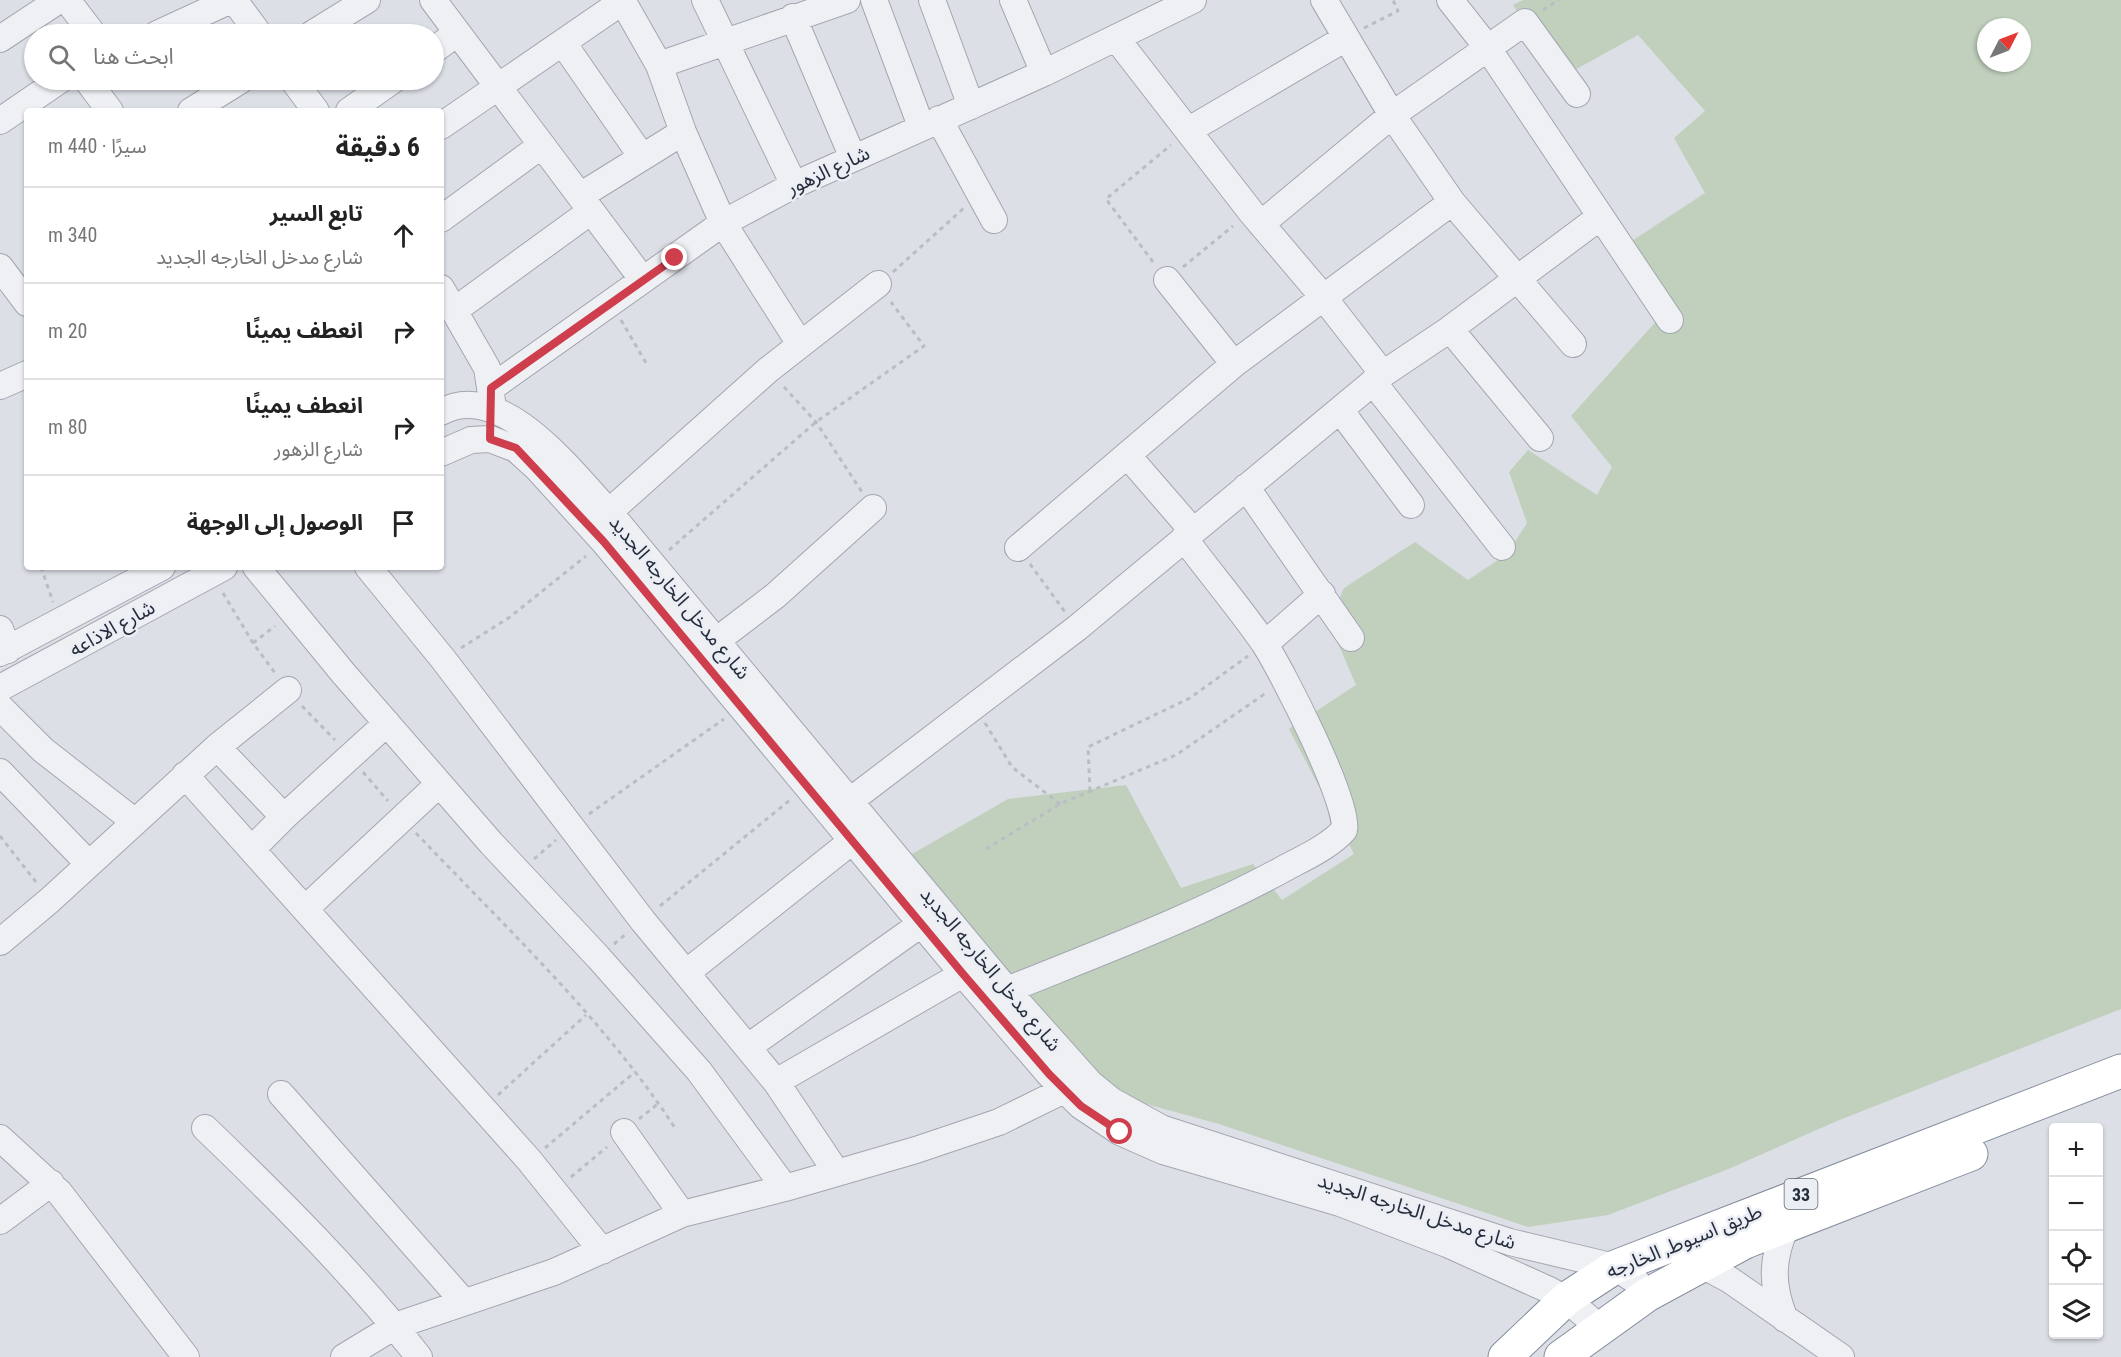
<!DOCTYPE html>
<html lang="ar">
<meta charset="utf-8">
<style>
:root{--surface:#fff;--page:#f2f2f2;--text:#222;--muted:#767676;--line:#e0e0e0}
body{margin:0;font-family:"Roboto Condensed","Noto Sans Arabic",sans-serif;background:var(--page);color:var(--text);direction:rtl}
.controls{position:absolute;right:18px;bottom:18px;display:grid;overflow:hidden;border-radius:6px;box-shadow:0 2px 4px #0004}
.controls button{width:54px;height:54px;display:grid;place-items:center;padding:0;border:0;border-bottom:2px solid var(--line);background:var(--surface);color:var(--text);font:30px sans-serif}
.compass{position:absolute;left:1977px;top:18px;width:54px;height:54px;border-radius:50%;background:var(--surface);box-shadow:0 2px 4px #0004;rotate:48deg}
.stop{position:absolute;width:18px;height:18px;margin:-14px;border:4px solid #ce3e4c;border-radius:50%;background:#fff}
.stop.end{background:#ce3e4c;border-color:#fff;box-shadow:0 2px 6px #0008}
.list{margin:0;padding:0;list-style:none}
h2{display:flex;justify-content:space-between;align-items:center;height:78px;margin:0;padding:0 24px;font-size:26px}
h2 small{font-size:20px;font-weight:400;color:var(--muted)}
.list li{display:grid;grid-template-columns:39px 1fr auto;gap:18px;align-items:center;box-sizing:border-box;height:96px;padding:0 24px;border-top:2px solid var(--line)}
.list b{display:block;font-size:22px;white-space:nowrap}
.list p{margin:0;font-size:20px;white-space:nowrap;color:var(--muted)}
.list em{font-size:20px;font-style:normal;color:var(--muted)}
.icon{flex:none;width:33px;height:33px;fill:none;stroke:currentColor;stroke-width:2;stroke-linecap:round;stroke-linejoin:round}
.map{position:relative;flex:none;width:2121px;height:1357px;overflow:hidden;direction:ltr}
.search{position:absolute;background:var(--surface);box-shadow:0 2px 4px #0004;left:24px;top:24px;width:420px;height:66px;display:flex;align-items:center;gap:15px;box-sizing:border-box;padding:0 21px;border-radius:33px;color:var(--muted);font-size:22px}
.panel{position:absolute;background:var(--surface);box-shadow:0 2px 4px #0004;left:24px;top:108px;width:420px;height:462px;border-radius:6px;direction:rtl}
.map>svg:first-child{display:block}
</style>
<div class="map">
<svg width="2121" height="1357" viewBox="0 0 2121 1357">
<rect width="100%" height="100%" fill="#dcdfe6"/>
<!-- green -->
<path fill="#c0d0bd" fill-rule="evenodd" d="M1523,0h598v1009l-284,112 -111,49 -118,45 -80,12 -309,-103 -95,-26 -56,-32 -177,-200 117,-67 118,-14 55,103 72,-24 29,36 72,-46 -65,-125 67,-44 -27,-63 15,-34 71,-46 53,38 39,-26 20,-31 -18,-51 19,-22 69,45 15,-28 -41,-51 88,-98 -44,-66 90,-59 -31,-55 31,-27 -67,-76 -76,42 -49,-72zM1986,27h36v36h-36z"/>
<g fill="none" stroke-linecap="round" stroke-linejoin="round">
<defs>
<path id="minor" d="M67,0l26,34
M234,0l25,34
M433,0l210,280
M622,0l37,65 24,67 40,91 77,121
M705,0l89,185
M874,0l47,126
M932,0l39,106
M1013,0l31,73
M1324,0l68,115 60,87 121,142
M1450,0l37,47 183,273
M793,17l60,141
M157,34l74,-34
M312,34l55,-34
M1116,38l135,174 73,86 59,76
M0,39l59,-39
M563,43l79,114
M434,50l23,-17
M659,65l188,-65
M87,80l23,31
M293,80l23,31
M191,111l50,-31
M349,111l44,-31
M939,119l55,101
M0,121l60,-41
M441,126l182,-125
M1189,130l157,-92
M580,196l103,-64
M441,219l101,-74
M1261,224l131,-109 133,-93 52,72
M0,267l27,36
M1167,280l67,84
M441,288l46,80 5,33
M455,310l136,-99
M1450,329l90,109
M1373,382l129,165
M0,386l27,-12
M491,388l232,-165 71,-38 250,-112 149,-73
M1340,410l71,95
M441,412c61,-34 132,62 168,100l398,478 83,93 22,18 49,27 349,114 105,25 21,14 11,14
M441,453l30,-13 19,-1 26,10 21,19 67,74 359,432 86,100 32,32 39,26 43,19 177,52 107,41 100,45 19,10 33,28
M1128,456l64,74
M1246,487l105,151
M609,512l159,-142 110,-86
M1018,548l216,-184 218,-162
M256,567l88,107 147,169 107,114 101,114 86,117
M368,567l75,92 200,262 133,161 61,91
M0,629l8,21
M716,641l59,-45 98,-88
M1265,644l57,-50
M0,653l162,-86
M0,688l224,-121
M0,707l43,43 91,71
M217,747l67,70
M0,772l88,91
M185,775l344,385 73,91
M850,801l227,-173 306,-254 67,-45 150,-112
M252,849l32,-32 103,-94
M305,909l134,-125
M0,942l50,-42 167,-153 71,-57
M686,973l166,-132
M1007,990c94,-38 191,-74 280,-123 19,-10 43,-21 57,-37 7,-25 -63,-161 -80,-187 -25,-36 -54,-70 -80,-105
M748,1047l173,-123
M776,1082l187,-108
M281,1094l182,207
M205,1128c75,72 150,147 214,229
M624,1132l58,82
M0,1138l59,54 127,165
M0,1221l51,-38
M1700,1264l30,16 111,77
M1785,1319c-14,-33 -14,-61 2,-94
M344,1357l51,-31 159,-54 128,-58 103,-26 131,-38 83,-28 65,-32"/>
<path id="highway" d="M1505,1357l61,-58 49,-32 506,-196
M1561,1357l86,-62 98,-53 226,-88"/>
</defs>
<!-- minor casing -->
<use href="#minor" stroke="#a2a6b0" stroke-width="28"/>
<!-- highway casing -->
<use href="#highway" stroke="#838c9d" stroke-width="35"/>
<!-- path -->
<path stroke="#babdc4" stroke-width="3" stroke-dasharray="4.5 4.5" stroke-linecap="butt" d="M1543,10l16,-10
M1364,28l34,-17 -5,-11
M1153,262l-47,-63 65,-54
M1183,267l50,-41
M893,272l71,-64
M621,320l25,43
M784,387l32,35 46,70
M669,550l147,-128 108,-76 -33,-44
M1030,564l35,48
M41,567l12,35
M223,593l30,50 22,30
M253,643l22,-17
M461,648l49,-31 76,-61
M302,706l33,34
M985,723l27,44 48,37
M363,772l25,29
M1090,791l-2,-44 102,-49 58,-42
M589,814l135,-95
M416,833c89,94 188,186 259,295
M0,836l36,46
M986,849l74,-45 116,-49 90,-62
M534,859l22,-19
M660,906l130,-106
M614,944l13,-11
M498,1095l88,-80
M639,1119l20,-16
M545,1148l90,-76
M571,1177l36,-30"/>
<!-- minor -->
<use href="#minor" stroke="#eef0f4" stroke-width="26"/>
<!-- highway -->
<use href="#highway" stroke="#fff" stroke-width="33"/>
</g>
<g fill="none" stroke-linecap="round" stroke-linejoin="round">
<!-- route -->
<path stroke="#ce3e4c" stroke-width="8" d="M675,258l-184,130 -1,51 26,9 88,94 359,432 86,100 32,32 39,26"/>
</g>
<g text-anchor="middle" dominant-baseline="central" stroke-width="5" stroke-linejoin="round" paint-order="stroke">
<!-- shield labels -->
<rect fill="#ebeef4" stroke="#616773" stroke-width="1.5" x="1784.5" y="1179" width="33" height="30" rx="4.5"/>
<g font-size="18" font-weight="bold" fill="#262d3c">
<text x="1801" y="1194">33</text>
</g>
<!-- street labels -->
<g font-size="20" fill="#262d3c" stroke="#ebeef4">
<text transform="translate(828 170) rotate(-25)">شارع الزهور</text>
<text transform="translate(680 597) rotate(50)">شارع مدخل الخارجه الجديد</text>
<text transform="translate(112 628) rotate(-29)">شارع الاذاعه</text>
<text transform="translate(991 969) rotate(50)">شارع مدخل الخارجه الجديد</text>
<text transform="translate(1417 1211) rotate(18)">شارع مدخل الخارجه الجديد</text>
<text transform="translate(1684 1241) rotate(-22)">طريق اسيوط, الخارجه</text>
</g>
</g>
</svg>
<div class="controls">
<button>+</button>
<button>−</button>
<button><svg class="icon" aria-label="locate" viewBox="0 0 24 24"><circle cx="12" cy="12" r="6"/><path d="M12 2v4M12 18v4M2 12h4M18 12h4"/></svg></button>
<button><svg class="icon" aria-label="layers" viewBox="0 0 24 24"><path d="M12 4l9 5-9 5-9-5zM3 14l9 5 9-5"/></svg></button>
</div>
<svg class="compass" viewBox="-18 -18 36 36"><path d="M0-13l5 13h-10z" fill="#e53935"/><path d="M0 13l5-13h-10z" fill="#767676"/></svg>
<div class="stop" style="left:1120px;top:1132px"></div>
<div class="stop end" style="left:675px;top:258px"></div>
<div class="search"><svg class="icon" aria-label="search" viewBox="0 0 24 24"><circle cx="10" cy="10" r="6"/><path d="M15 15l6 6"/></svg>ابحث هنا</div>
<section class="panel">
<h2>6 دقيقة<small>سيرًا · 440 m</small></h2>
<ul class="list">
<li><svg class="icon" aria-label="ahead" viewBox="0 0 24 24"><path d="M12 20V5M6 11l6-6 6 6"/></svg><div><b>تابع السير</b><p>شارع مدخل الخارجه الجديد</p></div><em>340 m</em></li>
<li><svg class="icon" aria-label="right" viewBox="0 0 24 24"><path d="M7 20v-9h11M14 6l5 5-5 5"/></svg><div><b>انعطف يمينًا</b></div><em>20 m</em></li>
<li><svg class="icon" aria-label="right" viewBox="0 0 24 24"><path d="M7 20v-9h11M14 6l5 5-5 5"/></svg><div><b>انعطف يمينًا</b><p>شارع الزهور</p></div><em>80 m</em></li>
<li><svg class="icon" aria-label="arrive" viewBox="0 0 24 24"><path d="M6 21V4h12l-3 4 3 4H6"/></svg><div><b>الوصول إلى الوجهة</b></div></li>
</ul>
</section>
</div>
